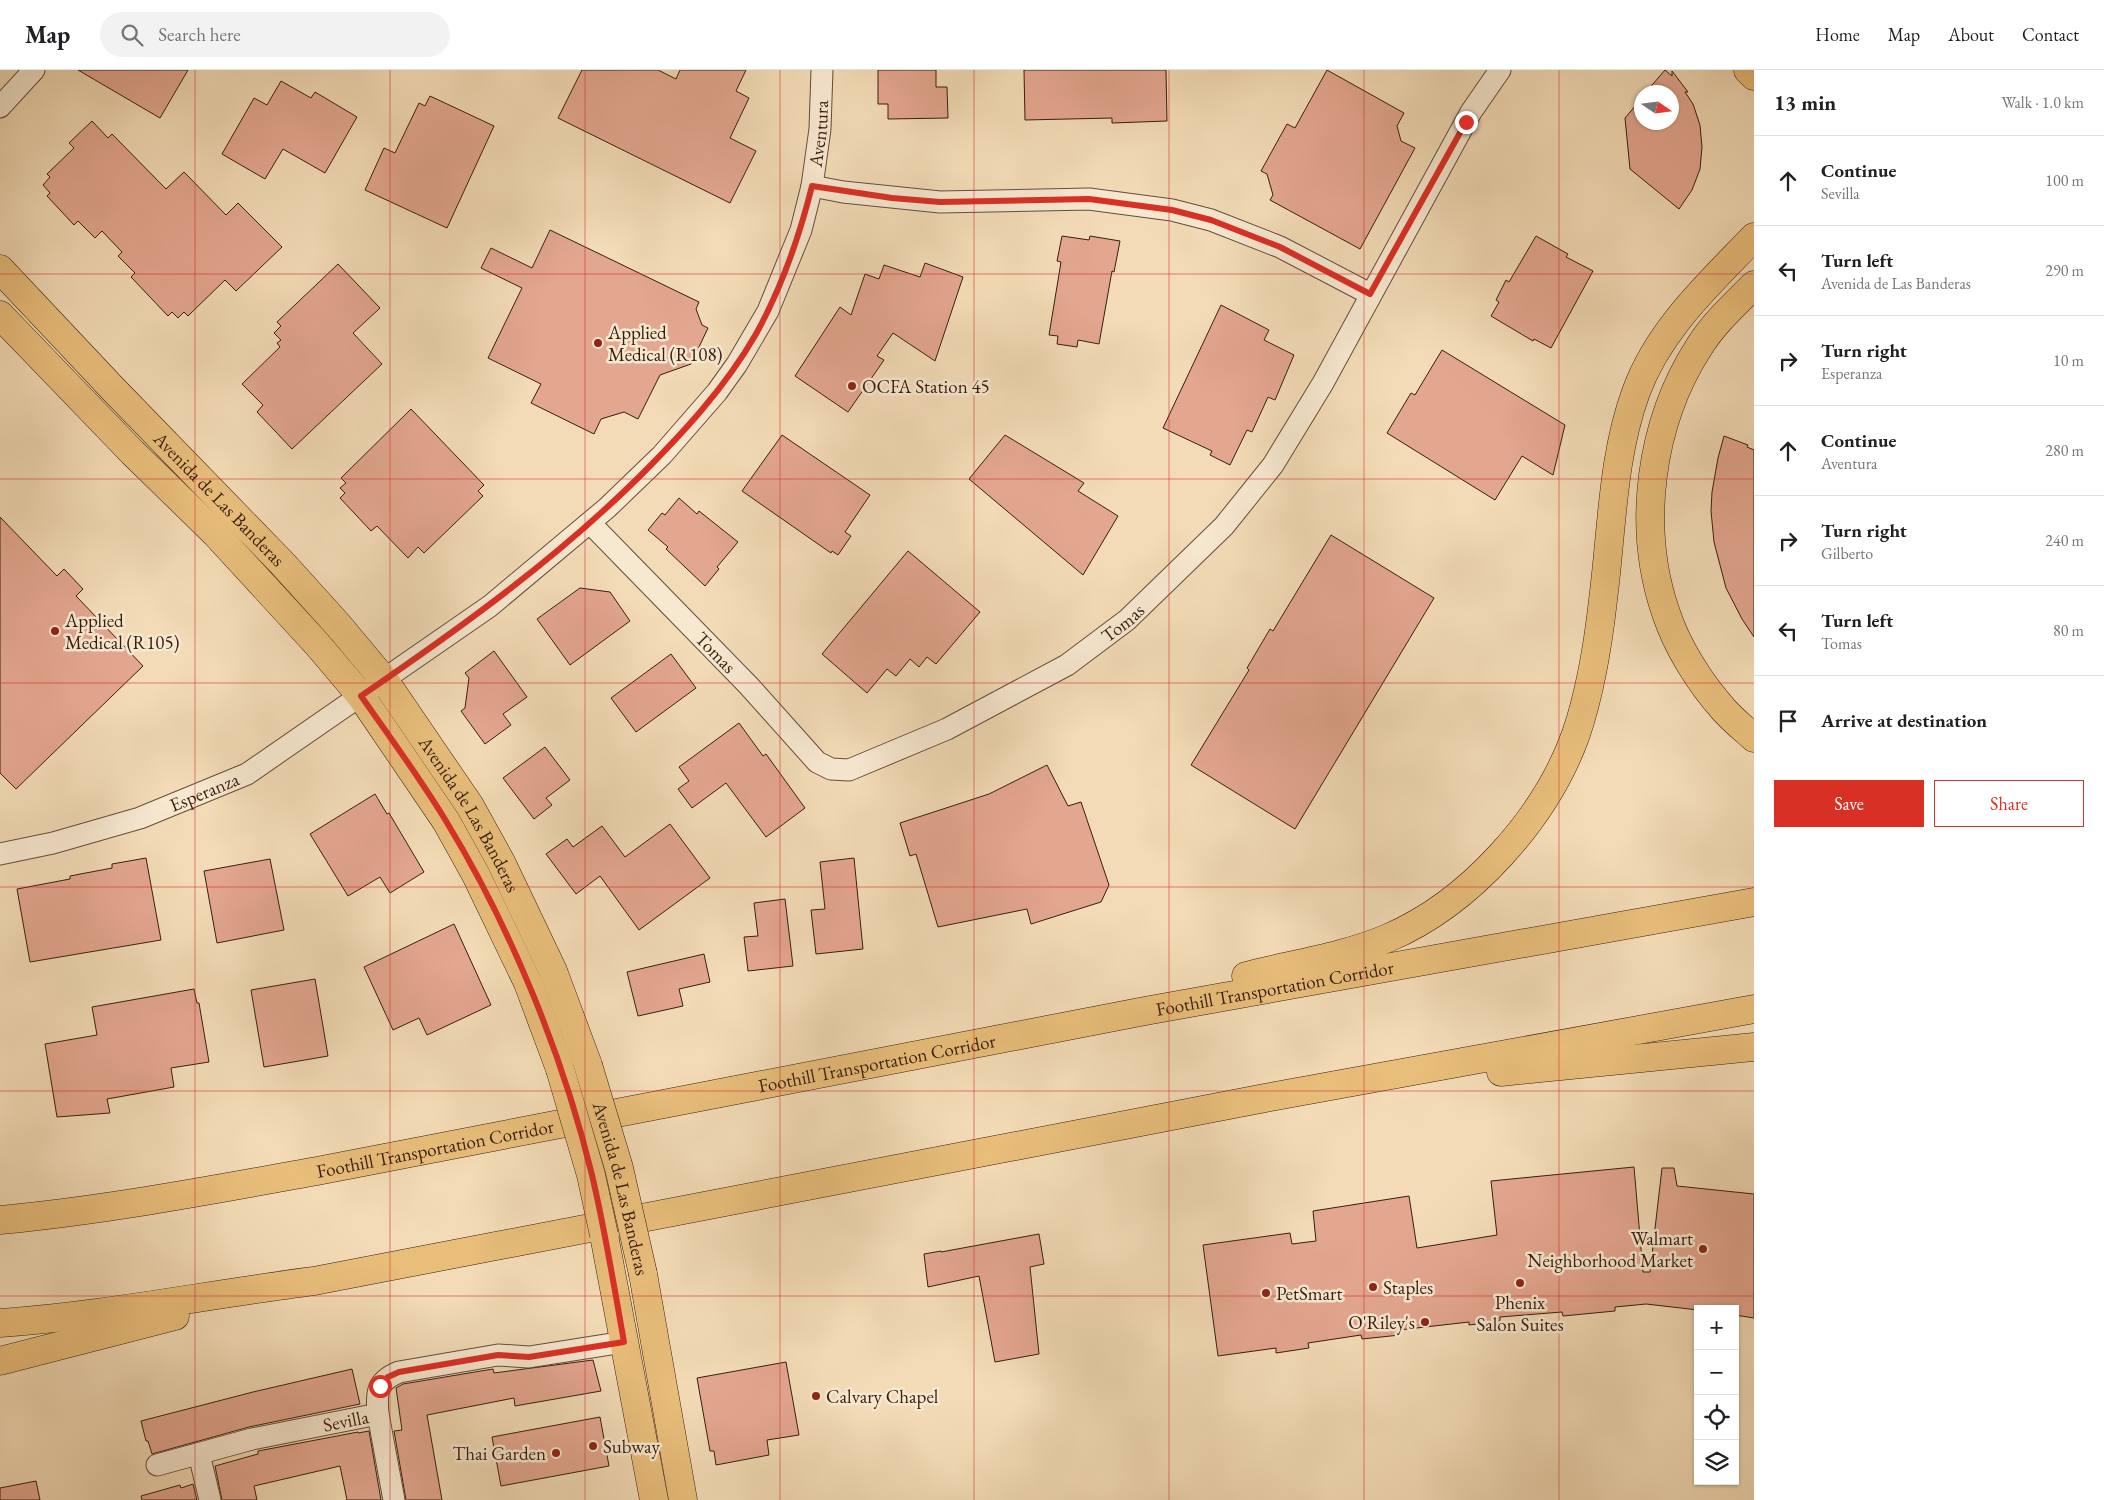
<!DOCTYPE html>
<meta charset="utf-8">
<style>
:root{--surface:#fff;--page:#f2f2f2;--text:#202124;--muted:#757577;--line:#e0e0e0;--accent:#d93025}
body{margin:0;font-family:"EB Garamond",serif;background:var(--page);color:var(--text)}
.controls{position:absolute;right:15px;bottom:15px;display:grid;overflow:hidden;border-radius:0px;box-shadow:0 1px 4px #0004}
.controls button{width:45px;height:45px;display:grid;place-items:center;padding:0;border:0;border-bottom:1px solid var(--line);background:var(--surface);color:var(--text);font:25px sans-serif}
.compass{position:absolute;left:1634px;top:15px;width:45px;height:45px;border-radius:50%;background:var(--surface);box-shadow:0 1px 4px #0004;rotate:103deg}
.stop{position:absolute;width:15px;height:15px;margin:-11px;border:4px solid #d93025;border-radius:50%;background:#fff}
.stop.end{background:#d93025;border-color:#fff;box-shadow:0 1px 5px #0008}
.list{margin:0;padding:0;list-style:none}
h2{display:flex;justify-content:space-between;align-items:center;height:65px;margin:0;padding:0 20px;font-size:21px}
h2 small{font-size:16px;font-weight:400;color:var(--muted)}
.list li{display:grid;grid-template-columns:32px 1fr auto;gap:15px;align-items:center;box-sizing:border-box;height:90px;padding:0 20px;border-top:1px solid var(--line)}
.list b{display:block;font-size:19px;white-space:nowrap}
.list p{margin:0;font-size:16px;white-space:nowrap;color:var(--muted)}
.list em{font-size:16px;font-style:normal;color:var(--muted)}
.actions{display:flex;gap:10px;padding:15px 20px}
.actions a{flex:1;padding:11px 0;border:1px solid var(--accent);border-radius:0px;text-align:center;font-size:18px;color:var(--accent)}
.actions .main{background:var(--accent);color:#fff}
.icon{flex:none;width:28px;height:28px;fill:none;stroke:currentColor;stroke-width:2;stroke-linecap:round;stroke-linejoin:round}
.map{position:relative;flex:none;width:1754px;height:1430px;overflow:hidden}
header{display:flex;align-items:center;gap:30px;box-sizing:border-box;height:70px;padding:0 25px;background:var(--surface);border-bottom:1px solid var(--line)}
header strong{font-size:24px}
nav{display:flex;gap:28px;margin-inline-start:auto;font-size:18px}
.search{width:350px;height:45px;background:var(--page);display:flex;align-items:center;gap:12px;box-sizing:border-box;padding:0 18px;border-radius:28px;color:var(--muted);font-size:19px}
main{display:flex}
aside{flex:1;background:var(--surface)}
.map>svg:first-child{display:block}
</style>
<header>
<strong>Map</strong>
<div class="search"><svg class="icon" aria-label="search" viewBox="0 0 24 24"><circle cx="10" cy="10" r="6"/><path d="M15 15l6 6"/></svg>Search here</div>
<nav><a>Home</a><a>Map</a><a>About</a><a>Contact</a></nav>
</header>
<main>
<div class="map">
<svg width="1754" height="1430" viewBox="0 0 1754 1430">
<rect width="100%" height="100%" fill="#f2dbb6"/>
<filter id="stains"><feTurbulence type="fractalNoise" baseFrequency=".004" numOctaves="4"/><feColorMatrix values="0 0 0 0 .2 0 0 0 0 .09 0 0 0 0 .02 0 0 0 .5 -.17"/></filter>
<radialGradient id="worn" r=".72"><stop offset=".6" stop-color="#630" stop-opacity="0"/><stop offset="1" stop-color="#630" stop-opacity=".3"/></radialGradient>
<!-- building -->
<path fill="#e3a68f" stroke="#381e0f" d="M78,0h110l-28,48z
M582,0h76l18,9 4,-9h66l-10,21 13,7 -19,40 26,13 -26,52 -172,-85z
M878,0h58v17h11l1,31 -60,1v-15h-10z
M1024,0h142l1,51 -55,2v-5l-87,2z
M1327,0l77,43 -7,13 4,15 14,7 -55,101 -90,-49 3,-5 -6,-21 -6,-3 26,-47 8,4z
M1665,0l7,6v-5l16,21h-3l8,12 7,21 2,22 -2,22 -8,21 -13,19 -49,-40 -5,-51 17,-20v24h30v-30h-26z
M281,11l30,17 4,-6 42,25 -32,56 -42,-24 -18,30 -43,-25 32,-56 13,7z
M430,26l64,30 -47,102 -82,-38 19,-42 11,5 24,-50 6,3z
M92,51l16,17 4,-4 54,55 18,-17 42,43 12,-12 44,44 -46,44 -11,-11 -37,36 -4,-4 -6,6 -6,-6 -4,4 -37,-39 4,-4 -17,-17 4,-4 -20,-21 -7,7 -17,-17 -4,4 -27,-29 3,-3 -7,-8 7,-8 -3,-3 27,-26 -5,-5z
M550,160l149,72 -3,7 6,16 6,3 -17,36 -31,11 -22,44 -14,-7 -23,7 -7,15 -63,-31 10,-19 -53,-26 34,-70 -41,-20 10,-20 41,20z
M1062,166l27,4 1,-4 30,5 -6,31 -2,-1 -13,73 -21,-4 -1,7 -20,-3 1,-8 -9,-1 12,-73 -4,-1z
M1536,166l32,18 -2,3 27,14 -42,77 -17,-9 -1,2 -42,-25 8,-14 -3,-2 10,-20 3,2z
M925,193l38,14 -28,84 -42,-28 -16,23 7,4 -36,52 -53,-36 45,-69 11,8 14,-41 14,5 5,-14 36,12z
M338,194l42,44 -27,25 29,31 -90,85 -35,-37 6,-7 -21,-21 38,-37 -3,-4 4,-3 -7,-7 7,-7 -4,-4z
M1221,235l48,25 -5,10 30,15 -19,45 -7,-3 -16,35 -5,-2 -17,35 -20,-10 2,-4 -49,-23z
M1442,280l123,75 -12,50 -31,-19 -27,44 -108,-67 24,-40 4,2z
M411,339l73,76 -6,6 5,5 -59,57 -6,-6 -10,11 -31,-32 -6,5 -31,-33 5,-5 -5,-5 6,-5 -5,-5z
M782,365l88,60 -25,37 6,4 -13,19 -6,-4 -1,2 -89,-62z
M1005,365l79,48 -6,8 40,25 -35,59 -114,-96z
M1724,366l24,9 -1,2 7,3v187l-12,-18 -16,-31 -12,-46 -3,-31 1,-19 6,-34z
M679,428l18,16 2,-3 39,31 -21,25 2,2 -14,17 -39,-37 2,-2 -20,-17 14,-17 3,2z
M0,447l57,59 7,-7 19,20 -7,7 67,70 -127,123 -16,-16z
M1331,465l103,63 -139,231 -104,-64 58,-95 -2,-2 23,-39 3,2z
M908,481l72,61 -44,52 -9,-7 -8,10 -9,-8 -14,17 -9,-7 -20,24 -45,-39z
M580,518l30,4 20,29 -60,44 -33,-46z
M494,581l33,46 -24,17 8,11 -26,19 -24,-33 4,-3 4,-30 -4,-5z
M671,584l25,34 -60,44 -25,-34z
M739,653l24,33 3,-2 39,54 -39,29 -40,-54 -34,25 -14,-19 11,-8 -10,-14z
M545,677l25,33 -24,18 6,7 -18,14 -31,-41z
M1047,695l21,41 13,-4 28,83 -8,17 -70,22 -4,-15 -89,18 -22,-73 -6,2 -10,-33 89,-29z
M375,724l12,20 2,-1 35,59 -34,21 -10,-16 -32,19 -38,-62z
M670,754l40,54 -71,52 -39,-54 -24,18 -30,-40 21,-15 6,8 29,-21 23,31z
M146,788l15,82 -131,22 -13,-73 53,-10v-3l42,-8v-4z
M854,788l9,91 -47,5 -5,-44 14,-1 -5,-47z
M270,789l14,71 -67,13 -13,-72z
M785,829l8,67 -45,5 -4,-34 14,-1 -4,-33z
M454,854l37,81 -64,30 -8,-17 -26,12 -29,-63z
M704,884l6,28 -31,7 4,17 -45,10 -11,-44z
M315,909l13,77 -64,11 -13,-77z
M194,919l3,14h2l10,59 -38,6 3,19 -67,12 3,14 -53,4 -12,-73 52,-9 -5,-28z
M1634,1097l9,105h7l12,-104h12l3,18 77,8v124l-19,-3v-6l-37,1 -52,-6 -31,3v4l-52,5 -1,-4 -62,5v4l-31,4v-3l-70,8 1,5 -38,4 -1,-4 -53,8 1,5 -33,5v-5l-58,8 -15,-111 87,-12 2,11 24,-3 -3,-30 96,-15 8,52 80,-13 -6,-54z
M1039,1164l5,30 -14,3 9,87 -44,8 -16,-86 -51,11 -4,-33 17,-3v1z
M593,1290l8,31 -86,15 -1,-8 -87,17 15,85h-36l-12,-69 8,-1 -6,-42 7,-4 90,-15 1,4z
M786,1292l13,73 -32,5 2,15 -53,10 -2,-14h-4l-13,-73z
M352,1299l8,35 -111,23 -97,27 -4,-13h-2l-5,-20 112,-29z
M600,1347l9,49 -108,20 -9,-49z
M369,1361l12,69h-34l-7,-34 -86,20 3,14h-35l-7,-34 43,-12v-3l100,-19v1z
M36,1411l4,19h-40v-12z
M193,1414l4,16h-55l-1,-4 39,-11 1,3z"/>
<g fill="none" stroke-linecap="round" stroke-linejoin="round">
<defs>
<g id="minor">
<path d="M0,37l34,-37"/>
<path d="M812,116l31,6 97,10 149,-3 83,11 39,10 69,27 90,47"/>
<path id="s1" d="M591,454l158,162 68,76 14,7 18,1 98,-41 120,-64 60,-45 97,-94 49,-61 50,-82 148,-271 29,-42"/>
<path id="s2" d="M0,784l53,-11 87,-25 107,-44 243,-168 117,-98 55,-53 55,-63 20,-28 31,-53 33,-81 11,-44 8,-57 2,-59"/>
<path d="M378,1344l16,86"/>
<path d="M199,1384l11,46"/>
<path id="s3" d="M157,1395l95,-26 126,-25c-2,-22 -1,-33 21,-42l99,-17 31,2 95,-15"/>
</g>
<g id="major">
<path d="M1748,0l6,6"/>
<path id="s4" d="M0,199l114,121 169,174 56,62 45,54 86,126 31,56 52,109 35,94"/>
<path d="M0,245l132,137 83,81 102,111 44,52 85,125 30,54 52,108 32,86"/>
<path d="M604,1165l50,265"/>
<path d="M643,1204l40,226"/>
</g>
<g id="highway">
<path d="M1754,215c-19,19 -41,39 -55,62 -49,76 -63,180 -33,266 11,34 34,70 58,97 9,10 20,19 30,28"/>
<path d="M1246,906c47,-12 97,-19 142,-38 82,-35 158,-120 188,-204 15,-44 22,-89 27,-134 9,-69 9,-143 33,-208 23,-63 73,-108 118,-155"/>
<path d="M1501,1002l253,-25"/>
<path id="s5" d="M0,1150c106,-10 212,-30 317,-49l828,-160 609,-109"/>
<path d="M0,1253c105,-7 210,-29 314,-42l951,-183 489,-89"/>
<path d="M0,1291l175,-45"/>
</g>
</defs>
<!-- minor casing -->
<use href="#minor" stroke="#664d39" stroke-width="23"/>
<!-- major casing -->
<use href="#major" stroke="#381e0f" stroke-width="29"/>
<!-- highway casing -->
<use href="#highway" stroke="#381e0f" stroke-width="29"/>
<!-- minor -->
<use href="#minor" stroke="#f7e8d0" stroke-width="21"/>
<!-- major -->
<use href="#major" stroke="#e9be7b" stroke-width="28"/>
<!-- highway -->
<use href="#highway" stroke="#e9be7b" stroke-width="28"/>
<defs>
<g id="major-bridge">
<path id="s6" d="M588,995l31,103 24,106"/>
<path d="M560,999l31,106 13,60"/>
</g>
</defs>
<!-- major-bridge casing -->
<use href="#major-bridge" stroke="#381e0f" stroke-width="29" stroke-linecap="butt"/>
<!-- major-bridge -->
<use href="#major-bridge" stroke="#e9be7b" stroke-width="28"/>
</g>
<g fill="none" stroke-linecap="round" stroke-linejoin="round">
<!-- route -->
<path stroke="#d93025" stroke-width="6" d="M380,1316l8,-9 11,-5 99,-17 31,2 95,-15c-10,-56 -19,-112 -32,-167 -29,-120 -82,-249 -146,-354 -26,-43 -56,-84 -85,-125 98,-67 194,-136 278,-219 44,-44 86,-89 117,-143 26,-47 43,-96 56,-148l80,12 48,4 149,-3 83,11 39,10 69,27 90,47 96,-172"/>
</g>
<!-- grid -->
<path fill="none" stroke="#d62828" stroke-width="1" stroke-opacity="0.55" d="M195,0v1430M390,0v1430M585,0v1430M780,0v1430M974,0v1430M1169,0v1430M1364,0v1430M1559,0v1430M0,204h1754M0,409h1754M0,613h1754M0,817h1754M0,1021h1754M0,1226h1754"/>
<!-- markers -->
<g fill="#8f2418" stroke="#f7e8d0" stroke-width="2">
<circle cx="598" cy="273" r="5"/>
<circle cx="852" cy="316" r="5"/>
<circle cx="55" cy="561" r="5"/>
<circle cx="1703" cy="1179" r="5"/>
<circle cx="1520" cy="1213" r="5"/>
<circle cx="1373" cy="1217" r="5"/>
<circle cx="1266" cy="1223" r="5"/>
<circle cx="1425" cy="1252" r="5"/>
<circle cx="816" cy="1326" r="5"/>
<circle cx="593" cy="1376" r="5"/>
<circle cx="556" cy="1383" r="5"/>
</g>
<g text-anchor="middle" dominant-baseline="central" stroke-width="5" stroke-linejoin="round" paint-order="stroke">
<!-- street labels -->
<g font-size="19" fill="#381e0f" stroke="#f7e8d0">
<text stroke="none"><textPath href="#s2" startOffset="1150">Aventura</textPath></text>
<text stroke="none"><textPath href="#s4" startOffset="318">Avenida de Las Banderas</textPath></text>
<text stroke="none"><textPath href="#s1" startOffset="674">Tomas</textPath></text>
<text stroke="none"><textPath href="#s1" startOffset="179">Tomas</textPath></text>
<text stroke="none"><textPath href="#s2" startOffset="214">Esperanza</textPath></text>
<text stroke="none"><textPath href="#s4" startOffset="722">Avenida de Las Banderas</textPath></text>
<text stroke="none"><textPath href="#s5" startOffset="1296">Foothill Transportation Corridor</textPath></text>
<text stroke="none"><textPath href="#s5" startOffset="891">Foothill Transportation Corridor</textPath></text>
<text stroke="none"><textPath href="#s5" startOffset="441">Foothill Transportation Corridor</textPath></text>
<text stroke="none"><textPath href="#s6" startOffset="128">Avenida de Las Banderas</textPath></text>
<text stroke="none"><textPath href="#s3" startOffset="194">Sevilla</textPath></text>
</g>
<!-- poi labels -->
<g font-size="19" fill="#381e0f" stroke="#f7e8d0" text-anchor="start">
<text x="608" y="262">Applied<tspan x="608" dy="22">Medical (R108)</tspan></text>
<text x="862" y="316">OCFA Station 45</text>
<text x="65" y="550">Applied<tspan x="65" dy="22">Medical (R105)</tspan></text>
<text x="1693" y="1168" text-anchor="end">Walmart<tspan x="1693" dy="22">Neighborhood Market</tspan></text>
<text x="1383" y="1217">Staples</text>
<text x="1276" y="1223">PetSmart</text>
<text x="1520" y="1232" text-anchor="middle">Phenix<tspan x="1520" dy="22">Salon Suites</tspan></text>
<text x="1415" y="1252" text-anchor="end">O'Riley's</text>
<text x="826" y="1326">Calvary Chapel</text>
<text x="603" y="1376">Subway</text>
<text x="546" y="1383" text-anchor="end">Thai Garden</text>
</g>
</g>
<rect width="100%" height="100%" filter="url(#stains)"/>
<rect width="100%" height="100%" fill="url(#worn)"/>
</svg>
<div class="controls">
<button>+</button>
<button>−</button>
<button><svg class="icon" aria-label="locate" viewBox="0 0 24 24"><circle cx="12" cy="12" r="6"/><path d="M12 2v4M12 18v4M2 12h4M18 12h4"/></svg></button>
<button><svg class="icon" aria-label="layers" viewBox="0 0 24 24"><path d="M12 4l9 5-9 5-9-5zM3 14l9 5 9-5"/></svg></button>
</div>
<svg class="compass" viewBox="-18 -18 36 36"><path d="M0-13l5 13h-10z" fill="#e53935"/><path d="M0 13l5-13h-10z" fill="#757577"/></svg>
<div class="stop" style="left:380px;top:1316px"></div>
<div class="stop end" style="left:1466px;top:52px"></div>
</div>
<aside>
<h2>13 min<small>Walk · 1.0 km</small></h2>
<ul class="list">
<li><svg class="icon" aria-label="ahead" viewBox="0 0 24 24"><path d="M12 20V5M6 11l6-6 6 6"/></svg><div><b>Continue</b><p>Sevilla</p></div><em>100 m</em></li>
<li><svg class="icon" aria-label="left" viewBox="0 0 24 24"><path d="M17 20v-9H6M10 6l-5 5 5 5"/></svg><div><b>Turn left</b><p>Avenida de Las Banderas</p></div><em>290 m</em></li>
<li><svg class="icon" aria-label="right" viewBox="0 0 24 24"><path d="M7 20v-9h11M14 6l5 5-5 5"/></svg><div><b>Turn right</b><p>Esperanza</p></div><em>10 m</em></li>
<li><svg class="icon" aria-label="ahead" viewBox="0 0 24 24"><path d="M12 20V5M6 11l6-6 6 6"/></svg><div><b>Continue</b><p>Aventura</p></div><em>280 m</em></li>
<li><svg class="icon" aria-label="right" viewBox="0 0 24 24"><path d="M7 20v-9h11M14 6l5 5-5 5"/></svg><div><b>Turn right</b><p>Gilberto</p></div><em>240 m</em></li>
<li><svg class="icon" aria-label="left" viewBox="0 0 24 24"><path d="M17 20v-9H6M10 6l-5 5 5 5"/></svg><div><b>Turn left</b><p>Tomas</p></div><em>80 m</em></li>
<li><svg class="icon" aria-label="arrive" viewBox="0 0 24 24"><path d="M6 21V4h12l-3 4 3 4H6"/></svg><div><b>Arrive at destination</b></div></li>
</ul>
<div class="actions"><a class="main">Save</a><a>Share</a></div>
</aside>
</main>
